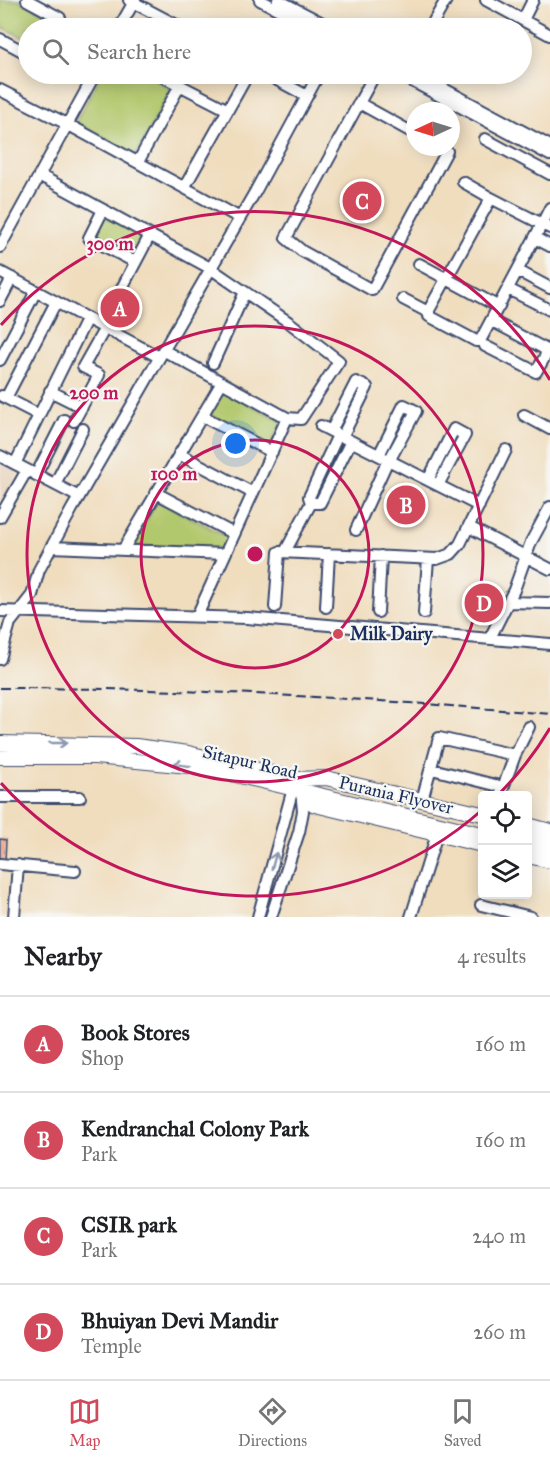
<!DOCTYPE html>
<style>
:root{--surface:#fff;--page:#f2f2f2;--text:#202124;--muted:#757577;--line:#e0e0e0;--accent:#d1495b}
body{margin:0;font-family:"IM FELL Great Primer",serif;background:var(--page);color:var(--text)}
.controls{position:absolute;right:18px;bottom:18px;display:grid;overflow:hidden;border-radius:6px;box-shadow:0 3px 15px #0003}
.controls button{width:54px;height:54px;display:grid;place-items:center;padding:0;border:0;border-bottom:2px solid var(--line);background:var(--surface);color:var(--text);font:30px sans-serif}
.compass{position:absolute;left:406px;top:102px;width:54px;height:54px;border-radius:50%;background:var(--surface);box-shadow:0 3px 15px #0003;rotate:266deg}
.you{position:absolute;left:236px;top:444px;width:21px;height:21px;margin:-15px;border:4px solid #fff;border-radius:50%;background:#1a73e8;box-shadow:0 0 0 9px #1a73e833}
.badge{display:grid;place-items:center;width:39px;height:39px;border-radius:50%;background:var(--accent);color:#fff;font-size:20px;font-weight:700}
.pin{position:absolute;translate:-50% -50%;border:3px solid #fff;box-shadow:0 2px 6px #0006}
.list{margin:0;padding:0;list-style:none}
h2{display:flex;justify-content:space-between;align-items:center;height:78px;margin:0;padding:0 24px;font-size:26px}
h2 small{font-size:20px;font-weight:400;color:var(--muted)}
.list li{display:grid;grid-template-columns:39px 1fr auto;gap:18px;align-items:center;box-sizing:border-box;height:96px;padding:0 24px;border-top:2px solid var(--line)}
.list b{display:block;font-size:22px;white-space:nowrap}
.list p{margin:0;font-size:20px;white-space:nowrap;color:var(--muted)}
.list em{font-size:20px;font-style:normal;color:var(--muted)}
.icon{flex:none;width:33px;height:33px;fill:none;stroke:currentColor;stroke-width:2;stroke-linecap:round;stroke-linejoin:round}
.map{position:relative;flex:none;width:550px;height:917px;overflow:hidden}
.search{position:absolute;background:var(--surface);box-shadow:0 3px 15px #0003;left:18px;right:18px;top:18px;height:66px;display:flex;align-items:center;gap:15px;box-sizing:border-box;padding:0 21px;border-radius:33px;color:var(--muted);font-size:22px}
.sheet{height:462px;background:var(--surface)}
nav{display:flex;justify-content:space-around;align-items:center;box-sizing:border-box;height:84px;border-top:2px solid var(--line);background:var(--surface);font-size:16px;color:var(--muted)}
nav a{display:grid;justify-items:center;gap:3px}
nav .on{color:var(--accent)}
.map>svg:first-child{display:block}
</style>
<div class="map">
<svg width="550" height="917" viewBox="0 0 550 917">
<rect width="100%" height="100%" fill="#f6f6f2"/>
<filter id="ink" filterUnits="userSpaceOnUse"><feTurbulence type="fractalNoise" baseFrequency=".0167" numOctaves="2"/><feDisplacementMap in="SourceGraphic" scale="12" xChannelSelector="R" yChannelSelector="G"/><feConvolveMatrix kernelMatrix="1 2 1 2 8 2 1 2 1" color-interpolation-filters="sRGB"/></filter>
<filter id="wash" filterUnits="userSpaceOnUse"><feTurbulence type="fractalNoise" baseFrequency=".008" numOctaves="4" result="noise"/><feDisplacementMap in="SourceGraphic" scale="24" xChannelSelector="R" yChannelSelector="G"/><feGaussianBlur stdDeviation="1.35" result="paint"/><feColorMatrix in="noise" values="0 0 0 0 0 0 0 0 0 0 0 0 0 0 0 0 0 1.4 0 .05"/><feComposite in="paint" operator="in"/></filter>
<g filter="url(#wash)">
<rect width="100%" height="100%" fill="#f0ddbe"/>
<!-- built -->
<path fill="#e6cfb7" d="M0,461l19,10 -19,35z"/>
<!-- green -->
<path fill="#b2c86d" stroke="#667c66" stroke-width="1.5" d="M0,0h19l35,17 -6,11h-20v12l-28,-14z
M101,74h45l26,14 -36,68 -61,-33z
M104,216l38,21 -11,19 -38,-21z
M223,390l60,31 -13,25 -60,-31z
M158,500l70,37 -6,12 -91,-3z"/>
<g id="blocks">
<!-- building -->
<path fill="#e9a089" d="M0,839l6,1 -1,21h-5z"/>
</g>
</g>
<g filter="url(#ink)">
<use href="#blocks" fill-opacity="0" stroke="#3b496c" stroke-width="1.5"/>
<g fill="none" stroke-linecap="round" stroke-linejoin="round">
<defs>
<path id="minor" d="M27,0l33,18 -5,10
M129,0l53,28
M260,0l54,28
M278,0l54,28
M486,0l64,35
M523,20l10,-20
M119,28l16,-28
M430,28l16,-28
M0,39l28,15
M158,74l70,36
M266,74l41,22
M399,74l151,81
M416,74l134,72
M0,90l67,34 173,94
M359,103l16,-29
M415,134l-56,-31 -73,135 16,13 70,39 75,-139 -7,-4
M485,139l65,35
M138,162l42,-77
M39,175l171,93 80,55 49,38 -38,58 -14,-1
M463,182l28,16
M184,188l64,-114
M550,208l-8,16 -62,117h-4l-47,-25v-6l62,-112 51,26 8,4
M103,210l-14,28 46,24
M535,238l15,8
M0,247l95,-173
M419,264l80,43
M518,271l32,17
M0,272l159,85
M122,288l28,-53
M508,289l42,21
M403,299l25,13
M0,301l12,-23
M485,346l51,26 10,-17 -1,-6 -53,-28
M163,350l124,68 -90,198
M0,360l36,-69
M213,363l32,-71
M50,391l32,16
M2,396l37,19
M6,398l50,-96
M524,415l26,14
M202,416l70,36
M74,421l25,-46 -16,-8 22,-39
M321,426l158,80
M331,431l25,-49 11,5 -25,50
M179,454l74,39
M379,455l25,-50 12,6 -27,50
M0,456l79,41
M15,464l72,-146
M36,475l28,-55
M428,480l26,-51 11,6 -27,50
M55,484l28,-55
M156,493l78,41
M311,503h9l31,-62
M0,517l27,-47
M469,527l81,42
M356,530l32,-70
M51,547l174,7
M123,550l99,-168
M285,552l26,-49 -2,-6 29,-62
M508,602l42,1
M275,607l4,-55 158,7 14,-5 9,-10 46,-94
M326,607l3,-53
M0,611l247,7 303,26
M378,612l3,-56
M424,613l4,-54
M490,638l24,-48 17,-48 19,-35
M0,659l10,-36 22,-28 7,-25 33,-61 183,-317 64,-118
M432,769l71,18
M500,796l15,-41 14,-28
M0,797h80
M422,800l17,-62 76,17
M0,864l75,7
M481,905l50,12
M14,917l4,-52
M258,917l37,-136
M271,917l28,-85 4,-21 -2,-21
M411,917l26,-83"/>
<path id="major" d="M0,743l136,3 52,7 108,26 30,-1 156,36
M0,757h95l94,9 47,9 246,59
M302,793l6,8 7,4 167,40
M528,825l22,6
M528,836l22,5
M528,845l22,6
M528,856l22,5"/>
</defs>
<!-- minor casing -->
<use href="#minor" stroke="#3b496c" stroke-width="14"/>
<!-- major casing -->
<use href="#major" stroke="#3b496c" stroke-width="16"/>
<!-- minor -->
<use href="#minor" stroke="#fff" stroke-width="10"/>
<!-- major -->
<use href="#major" stroke="#fff" stroke-width="14"/>
<!-- rail -->
<path stroke="#1b2f5e" stroke-width="2" stroke-dasharray="9 4.5" stroke-linecap="butt" d="M0,688c184,0 366,10 550,26"/>
</g>
<!-- one-way arrows -->
<defs><path id="oneway-shaft" d="M-6 0H5M1.5-3L5.5 0L1.5 3" fill="none" stroke-width="1.6" stroke-linecap="round" stroke-linejoin="round" transform="scale(1.5)"/></defs>
<g stroke="#8d97ae">
<use href="#oneway-shaft" transform="translate(58 743)"/>
<use href="#oneway-shaft" transform="translate(182 765) rotate(-173)"/>
<use href="#oneway-shaft" transform="translate(274 861) rotate(-74)"/>
</g>
</g>
<!-- distance rings -->
<g fill="none" stroke="#c2185b" stroke-width="3">
<circle cx="255" cy="554" r="114"/>
<circle cx="255" cy="554" r="228"/>
<path d="M550 728A342 342 0 0 1 499 794M482 810A342 342 0 0 1 1 783M1 325A342 342 0 0 1 550 380"/>
</g>
<!-- markers -->
<circle fill="#d1495b" stroke="#f6f6f2" stroke-width="2" cx="338" cy="634" r="6"/>
<g text-anchor="middle" dominant-baseline="central" stroke-width="4.5" stroke-linejoin="round" paint-order="stroke">
<!-- poi labels -->
<g font-size="18" font-weight="bold" fill="#1b2f5e" stroke="#f6f6f2" text-anchor="start">
<text x="350" y="634">Milk Dairy</text>
</g>
<!-- street labels -->
<g font-size="18" fill="#1b2f5e" stroke="#f6f6f2">
<text transform="translate(250 762) rotate(13)">Sitapur Road</text>
<text transform="translate(396 795) rotate(13)">Purania Flyover</text>
</g>
</g>
<circle cx="255" cy="554" r="9" fill="#c2185b" stroke="#f6f6f2" stroke-width="3"/>
<g font-size="18" text-anchor="middle" font-weight="bold" fill="#c2185b" stroke="#f6f6f2" stroke-width="4.5" stroke-linejoin="round" paint-order="stroke">
<text x="110" y="250">300 m</text>
<text x="94" y="399">200 m</text>
<text x="174" y="480">100 m</text>
</g>
</svg>
<div class="controls">
<button><svg class="icon" aria-label="locate" viewBox="0 0 24 24"><circle cx="12" cy="12" r="6"/><path d="M12 2v4M12 18v4M2 12h4M18 12h4"/></svg></button>
<button><svg class="icon" aria-label="layers" viewBox="0 0 24 24"><path d="M12 4l9 5-9 5-9-5zM3 14l9 5 9-5"/></svg></button>
</div>
<svg class="compass" viewBox="-18 -18 36 36"><path d="M0-13l5 13h-10z" fill="#e53935"/><path d="M0 13l5-13h-10z" fill="#757577"/></svg>
<div class="you"></div>
<div class="pin badge" style="left:120px;top:308px">A</div>
<div class="pin badge" style="left:406px;top:505px">B</div>
<div class="pin badge" style="left:362px;top:201px">C</div>
<div class="pin badge" style="left:484px;top:603px">D</div>
<div class="search"><svg class="icon" aria-label="search" viewBox="0 0 24 24"><circle cx="10" cy="10" r="6"/><path d="M15 15l6 6"/></svg>Search here</div>
</div>
<section class="sheet">
<h2>Nearby<small>4 results</small></h2>
<ul class="list">
<li><span class="badge">A</span><div><b>Book Stores</b><p>Shop</p></div><em>160 m</em></li>
<li><span class="badge">B</span><div><b>Kendranchal Colony Park</b><p>Park</p></div><em>160 m</em></li>
<li><span class="badge">C</span><div><b>CSIR park</b><p>Park</p></div><em>240 m</em></li>
<li><span class="badge">D</span><div><b>Bhuiyan Devi Mandir</b><p>Temple</p></div><em>260 m</em></li>
</ul>
</section>
<nav>
<a class="on"><svg class="icon" aria-label="map" viewBox="0 0 24 24"><path d="M3 6l6-2 6 2 6-2v14l-6 2-6-2-6 2zM9 4v14M15 6v14"/></svg>Map</a>
<a><svg class="icon" aria-label="directions" viewBox="0 0 24 24"><path d="M12 3l9 9-9 9-9-9zM9 14v-3h6M13 9l2 2-2 2"/></svg>Directions</a>
<a><svg class="icon" aria-label="saved" viewBox="0 0 24 24"><path d="M7 4h10v16l-5-4-5 4z"/></svg>Saved</a>
</nav>
